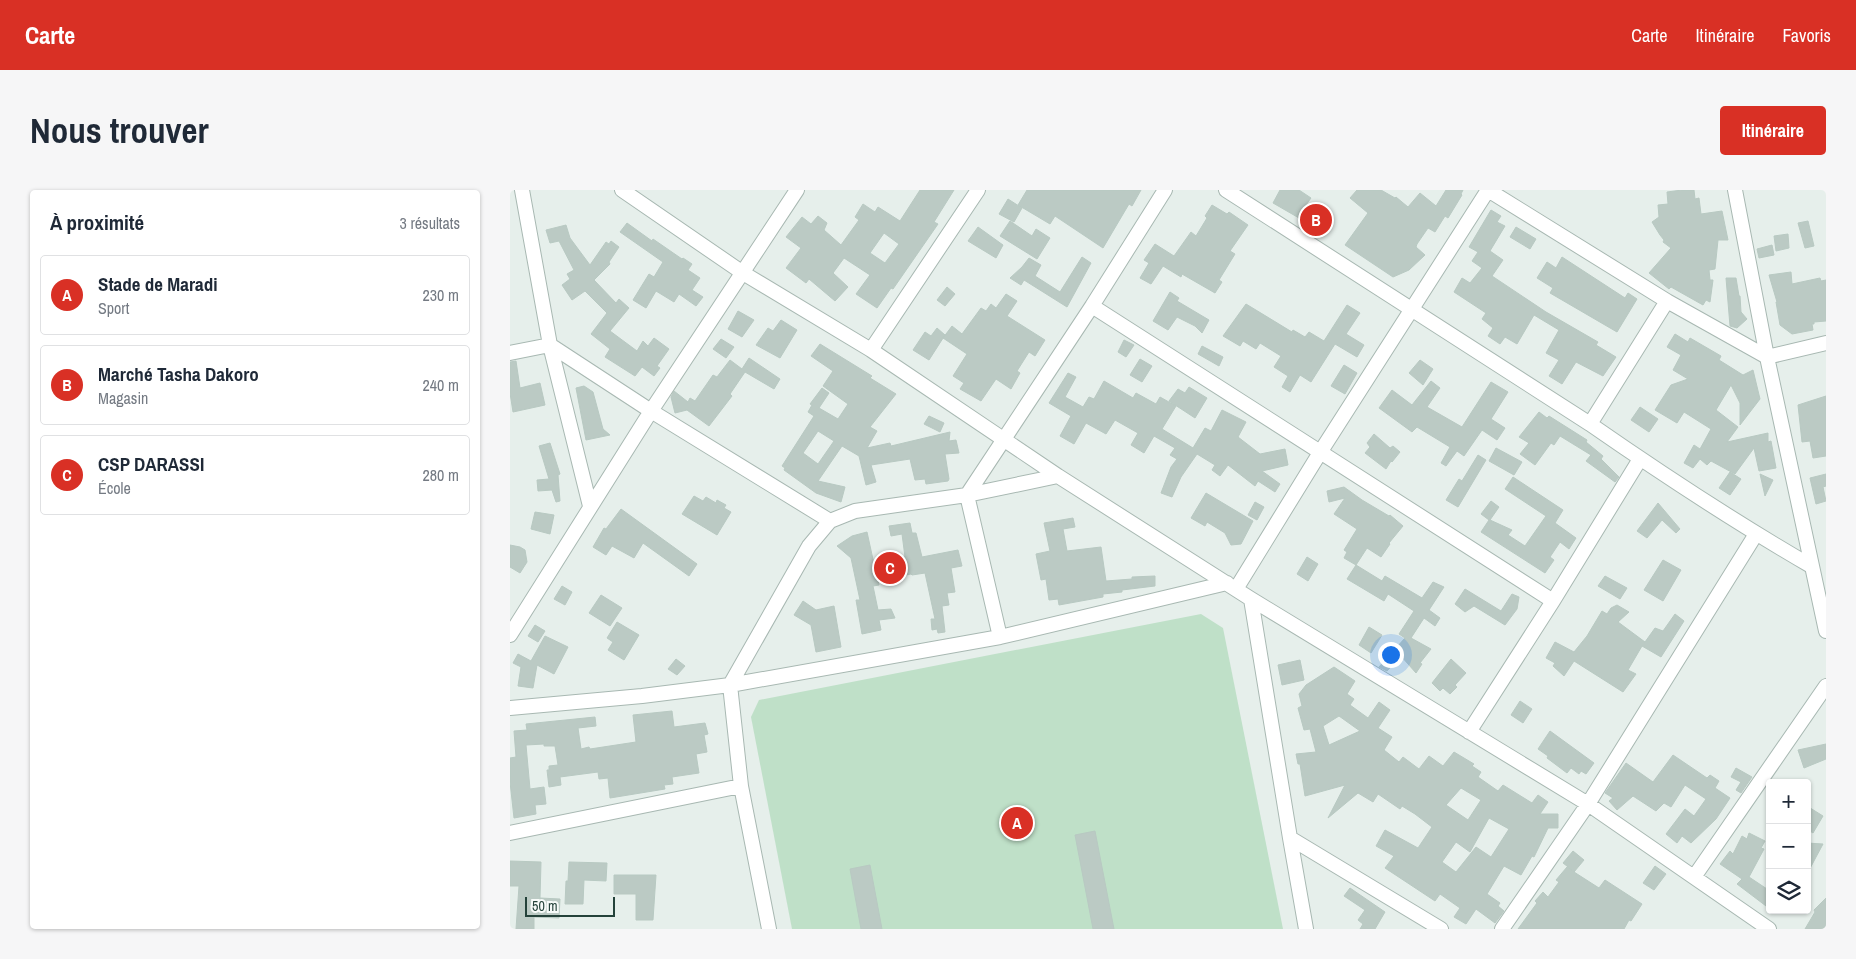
<!DOCTYPE html>
<html lang="fr">
<meta charset="utf-8">
<style>
:root{--surface:#fff;--page:#f6f6f7;--text:#1f2937;--muted:#747a83;--line:#e0e1e3;--accent:#d93025}
body{margin:0;font-family:"Archivo Narrow",sans-serif;background:var(--page);color:var(--text)}
.controls{position:absolute;right:15px;bottom:15px;display:grid;overflow:hidden;border-radius:5px;box-shadow:0 1px 4px #0004}
.controls button{width:45px;height:45px;display:grid;place-items:center;padding:0;border:0;border-bottom:1px solid var(--line);background:var(--surface);color:var(--text);font:25px sans-serif}
.scale{position:absolute;left:15px;bottom:12px;width:90px;box-sizing:border-box;padding-left:5px;border:2px solid #24423a;border-top:0;font-size:14px;line-height:18px;white-space:nowrap;color:#24423a;-webkit-text-stroke:4px #f7fbf9;paint-order:stroke}
.you{position:absolute;left:880px;top:464px;width:18px;height:18px;margin:-12px;border:4px solid #fff;border-radius:50%;background:#1a73e8;box-shadow:0 0 0 8px #1a73e833}
.badge{display:grid;place-items:center;width:32px;height:32px;border-radius:50%;background:var(--accent);color:#fff;font-size:16px;font-weight:700}
.pin{position:absolute;translate:-50% -50%;border:2px solid #fff;box-shadow:0 1px 5px #0006}
.list{margin:0;padding:0;list-style:none}
h2{display:flex;justify-content:space-between;align-items:center;height:65px;margin:0;padding:0 20px;font-size:21px}
h2 small{font-size:16px;font-weight:400;color:var(--muted)}
.list li{display:grid;grid-template-columns:32px 1fr auto;gap:15px;align-items:center;box-sizing:border-box;height:80px;margin:0 10px 10px;padding:0 10px;border:1px solid var(--line);border-radius:5px}
.list b{display:block;font-size:19px;white-space:nowrap}
.list p{margin:0;font-size:16px;white-space:nowrap;color:var(--muted)}
.list em{font-size:16px;font-style:normal;color:var(--muted)}
.icon{flex:none;width:28px;height:28px;fill:none;stroke:currentColor;stroke-width:2;stroke-linecap:round;stroke-linejoin:round}
.map{position:relative;flex:none;width:1316px;height:739px;overflow:hidden;border-radius:5px}
header{display:flex;align-items:center;gap:30px;box-sizing:border-box;height:70px;padding:0 25px;background:var(--accent);color:#fff}
header strong{font-size:24px}
nav{display:flex;gap:28px;margin-inline-start:auto;font-size:18px}
.intro{display:flex;align-items:center;justify-content:space-between;box-sizing:border-box;height:120px;padding:0 30px}
h1{margin:0;font-size:35px}
.button{padding:12px 22px;border-radius:5px;background:var(--accent);color:#fff;font-size:18px;font-weight:700}
main{display:flex;gap:30px;padding:0 30px}
aside{flex:1;background:var(--surface);border-radius:5px;box-shadow:0 1px 4px #0004}
.map>svg:first-child{display:block}
</style>
<header>
<strong>Carte</strong>
<nav><a>Carte</a><a>Itinéraire</a><a>Favoris</a></nav>
</header>
<div class="intro"><h1>Nous trouver</h1><a class="button">Itinéraire</a></div>
<main>
<aside>
<h2>À proximité<small>3 résultats</small></h2>
<ul class="list">
<li><span class="badge">A</span><div><b>Stade de Maradi</b><p>Sport</p></div><em>230 m</em></li>
<li><span class="badge">B</span><div><b>Marché Tasha Dakoro</b><p>Magasin</p></div><em>240 m</em></li>
<li><span class="badge">C</span><div><b>CSP DARASSI</b><p>École</p></div><em>280 m</em></li>
</ul>
</aside>
<div class="map">
<svg width="1316" height="739" viewBox="0 0 1316 739">
<rect width="100%" height="100%" fill="#e6efeb"/>
<!-- green -->
<path fill="#bfe0c8" d="M691,424l22,14 60,301h-491l-41,-212 8,-17z"/>
<!-- building -->
<path fill="#bbcac4" stroke="#b8c9c2" fill-rule="evenodd" d="M410,0h34l-20,32 4,2 -45,65 -2,-1 -14,20 -21,-14 14,-19 -26,-17 -11,15 15,14 -13,14 -26,-22 -3,4 -20,-15 15,-20 -15,-11 16,-20 9,7 7,-8 9,7 -3,7 17,15 18,-25 -4,-3 8,-13 12,8 3,-5 22,14zM374,43l15,11 -14,19 -15,-10z
M517,0h114l-9,16 -3,-2 -26,44 -48,-32 -5,8 -32,-19z
M770,0h19l12,8 -8,11 26,18 -4,6 -52,-30z
M847,0h24l14,8 1,-1 12,10 12,-14 16,13 10,-16h17l-2,4 1,1 -14,23 -3,-2 -10,16 -7,-4 -11,16 -1,3 9,8 -16,15 -16,7 -48,-32 23,-32 -18,-15z
M1172,0h12l1,9 4,-1 2,16 21,-3 6,29h-10l-3,29 -6,1 1,10h3l-3,22 -4,-2 -3,5 -32,-18 -2,2 -20,-16 22,-25 -8,-6 1,-2 -4,-5 -8,-13 7,-5 -1,-12 10,-1 -1,-12z
M498,9l14,9 -8,14 -15,-8z
M702,15l15,9 2,-2 19,13 -18,26 5,3 -16,26 3,2 -7,11 -33,-19 -1,3 -18,-11 -12,18 -11,-6 9,-15 -5,-3 11,-16 19,12 17,-24 5,4 11,-18 -2,-2z
M981,20l10,6 -4,6 8,4 -15,25 13,9 -11,16 54,36 52,30 -2,3 20,12 -13,19 -27,-14 -14,22 -13,-8 10,-16 -13,-7 13,-23 -25,-15 -17,29 -12,-7 -5,7 -12,-8 5,-8 -11,-9 4,-6 -32,-21 8,-14 8,5 12,-15 -10,-7 6,-9 -9,-5z
M500,31l22,15 4,-7 14,9 -13,21 -37,-23z
M1298,31l6,25 -9,2 -7,-25z
M117,33l25,18 1,-2 29,20 1,-1 9,6 -4,6 12,8 -8,12 11,7 -7,9 -17,-12 -5,8 -18,-11 -10,17 -13,-8 16,-26 5,3 9,-15 -43,-30z
M56,35l4,13 20,27 16,-23 3,2 2,-3 8,6 -10,15 1,2 -16,16 22,23 3,-4 10,9 -19,23 27,20 6,-10 5,5 6,-8 15,11 -12,17 3,2 -6,8 -12,-9 -7,9 -30,-19 5,-8 -19,-15 16,-21 -22,-22 -13,9 -10,-15 8,-6 -3,-5 7,-4 -15,-29 -9,2 -4,-13z
M468,37l25,18 -7,13 -28,-17z
M1006,37l20,12 -6,10 -20,-12z
M1278,44l1,14 -13,3 -2,-15z
M1262,55l2,10 -15,3 -2,-9z
M572,67l9,6 -24,44 -43,-27 -3,5 -11,-7 12,-11 7,-9 12,7 -6,11 25,16z
M1052,67l63,41 3,-5 9,6 -20,33 -67,-39 3,-5 -16,-10 10,-16 9,6z
M1281,82l1,12 28,-6 1,3 5,-1v41l-12,1v2h-2l1,6 -21,4 -12,-9 -4,-23h1l-8,-27z
M1216,88h10l3,18h1l1,16 6,7 -10,9 -7,-2z
M437,97l8,7 -10,12 -8,-6z
M660,102l9,6 -2,3 32,19 -7,13 -7,-7 -18,-9 -9,13 -15,-9z
M496,104l11,7 -10,15 38,24 -10,16 -6,-4 -12,19 3,2 -9,16 -15,-10 -15,22 -21,-12 4,-6 -11,-7 14,-22 -24,-16 9,-12 10,8 19,-26 5,3 5,-7 5,4z
M736,114l46,28 1,-2 12,7 4,-5 15,9 23,-36 13,8 -14,21 18,11 -7,12 -22,-13 -24,38 -11,-7 -10,17 -8,-5 6,-11 -14,-9 7,-11 -21,-13 -4,6 -13,-8 -3,5 -17,-10z
M228,121l16,9 -12,17 -14,-8z
M271,130l16,10 -17,28 -24,-13 12,-17 5,3z
M427,138l8,7 -16,25 -16,-10 12,-18 6,4z
M1165,144l13,8 2,-4 31,18 -2,4 24,15 10,-5 7,29 -20,26v-22l-9,-18 -15,25 22,17 -11,15 41,-9v9l3,-1 5,27 -17,3 -5,-23 -19,26 -24,-13 -4,4 -7,-6 -7,9 -9,-5 10,-18 6,4 11,-20 -27,-17 -7,11 -22,-13 16,-25 17,-6 -15,-9 8,-15 -14,-8z
M211,149l13,8 -8,11 -13,-9z
M614,150l10,5 -8,12 -8,-5z
M310,154l52,32 -2,2 26,16 -26,33 7,4 -10,17 23,-5 1,3 59,-14 -1,9 7,-1 3,13 -14,1 4,25 -1,2 -22,3 -1,-5 -10,1 -5,-21 -39,6 5,17 -10,3 -7,-29 -17,-10 -24,35 27,6 -4,15 -25,-9 -32,-23 1,-2 -3,-2 32,-50 -6,-4 4,-7 -2,-1 12,-16 7,5 -10,15 19,11 10,-15 -25,-18 10,-15 -22,-15zM308,241l16,10 -16,23 -15,-11z
M692,156l21,11 -4,9 -21,-12z
M239,168l31,21 -6,10 -29,-17 -15,22 2,2 -23,30 -22,-16 -12,3 -4,-16 3,-6 14,11 2,-4 5,3 18,-26 4,2 13,-17 12,9z
M630,169l12,7 -10,16 -12,-7z
M910,170l13,9 -10,16 -14,-12z
M6,171l4,27 20,-5 5,22 -32,7 -3,-19v-31z
M834,175l13,8 -12,21 -14,-8z
M558,183l8,4 -11,20 18,10 6,-10 5,2 10,-18 29,17 3,-5 20,11 4,-7 16,9 -14,23 31,19 12,-20 6,3 11,-21 24,12 -8,15 22,17 25,-5 3,16 -26,6 18,13 -5,8 -17,-11 -3,5 -27,-21 -8,11 -8,-6 3,-5 -18,-11 -16,23 -9,20 -11,-4 10,-26 6,-8 -7,-4 5,-7 -21,-12 -10,17 -13,-8 7,-12 -23,-13 -9,14 -20,-11 -12,21 -14,-8 11,-20 -22,-13z
M921,191l9,7 -13,19 35,20 29,-45 17,10 -17,27 14,9 -8,12 -15,-10 -18,26 -7,-5 -11,15 -5,-3 9,-16 -33,-20 -5,5 -33,-24 13,-18 20,15z
M74,196l9,6 10,37 7,6 -24,5 -10,-52z
M679,197l18,11 -12,20 -26,-17 9,-12 7,4z
M1316,206v60l-13,2 -3,-17 -8,1 -4,-37z
M1130,217l18,12 -9,13 -18,-12z
M1029,222l8,6 2,-2 38,24 -1,2 17,14 -2,3 18,18 -4,5 -29,-21 5,-6 -31,-19 -6,9 -3,-2 -16,22 -15,-11 9,-11 -10,-6z
M419,226l15,7 -4,9 -16,-8z
M864,244l16,14 3,-2 7,6 -8,10 -1,-1 -5,8 -21,-16 5,-6 -3,-4z
M40,253l10,31 -2,1 2,26 -4,1 -4,-12 -14,1 -1,-11 12,-1 -10,-33z
M986,258l26,14 -8,13 -25,-14z
M968,265l8,5 -28,47 -12,-7 13,-21 3,2z
M1220,282l11,7 -11,16 -11,-7z
M1250,284l13,6 -8,16z
M1316,284v12l-3,1 3,14 -10,3 -6,-26z
M1003,287l50,33 -8,13 21,15 -7,11 -9,-7 -10,15 4,3 -9,13 -64,-41 8,-12 -8,-6 10,-13 8,6 -9,13 22,10 -4,5 17,11 21,-30 -41,-27z
M834,297l18,13 27,16 1,-1 13,11 -14,17 1,1 -9,13 -14,-9 -11,17 -12,-7 3,-6 -3,-2 13,-21 -23,-15 11,-16 -16,4 -2,-11z
M696,303l47,28 -12,23 -10,1 -6,-12 -18,-11 -2,4 -14,-8z
M184,306l9,5 3,-4 10,6 1,-3 9,5 -2,3 7,4 -14,23 -35,-21z
M745,312l9,5 -7,13 -9,-5z
M1148,313l22,26 -4,4 -14,-13 -15,18 -10,-7z
M111,319l76,55 -8,12 -46,-33 -9,15 -22,-12 -6,9 -13,-8 11,-19 2,1z
M25,322l19,3 -4,19 -19,-5z
M563,328l2,9 -12,2 4,22 34,-4 5,34 26,-2v-2l23,-1v10l-33,4v2l-19,2v3l-44,8 -1,-6 -9,1 -3,-21 -5,1 -5,-26 14,-3 -6,-28z
M400,333l2,10h4l6,24 36,-7 4,16 -11,2 4,24 -8,1 2,12 -7,1 3,26 -7,1 -1,-4 -5,1 -1,-11h4l-10,-46 -13,2 -1,-1 -33,7 1,4 -6,1 5,24 13,-1 4,9 -16,2 2,10 -19,4 -6,-34h4l-9,-42 -14,-12 15,-10 15,-4 7,32 31,-7 -3,-23 -11,2 -2,-10z
M0,355l10,2 5,3 2,12 -7,11 -10,-6z
M797,367l11,7 -10,17 -11,-7z
M1153,370l18,10 -18,31 -19,-11z
M846,375l26,16 3,-5 37,22 11,-16 11,5 -15,23 11,8 -5,8 -11,-8 -13,20 20,11 -11,14 2,1 -6,9 -15,-17 -14,15 -8,-4 26,-29 -6,-4 15,-23 -26,-17 -4,7 -37,-22z
M1095,386l22,12 -7,11 -22,-13z
M52,396l10,6 -7,13 -11,-6z
M955,399l36,22 11,-17 7,3 -2,12 -12,16 -31,-19 -9,6 -10,-8z
M91,405l21,13 -12,18 -21,-13z
M293,411l13,9 18,-4 7,41 -25,5 -5,-27 -17,-10z
M1107,415l12,7 -11,10 27,20 10,-14 8,3 12,-17 9,7 -23,36 -19,-11 -14,24 8,4 -13,18 -49,-31 -10,15 -11,-10 2,-3 -9,-5 9,-16 19,10 13,-16 15,-25 5,3 4,-6z
M107,432l22,13 -15,25 -16,-10 5,-8 -6,-4z
M25,435l10,6 -7,11 -10,-6z
M859,437l13,8 -11,18 -12,-8z
M35,446l23,11 -14,27 -17,-9 -4,23 -15,-2 3,-19 -8,-4 5,-9 13,7z
M166,469l9,7 -8,9 -9,-6z
M941,469l15,14 -11,12 2,2 -7,7 -7,-6 -3,3 -8,-8z
M790,470l4,20 -22,5 -4,-20z
M824,477l21,14 -8,13 7,5 -4,6 18,13 11,-16 11,8 -12,18 14,9 -8,13 15,12 4,-5 16,12 10,-13 14,10 11,-14 20,12 -2,2 9,6 -3,5 20,14 5,-6 29,18 6,-8 10,7 -8,12h18v14h-10l-14,29 -2,-1 -11,19 -17,-9 -17,28 13,9 -2,3 6,5 -9,12 -19,-14 -10,15 -12,-7 6,-9 -20,-14 -5,7 -50,-33 9,-12 -18,-10 9,-16 33,18 14,-21 -17,-13 -13,-8 -2,3 -22,-15 -5,8 -15,-9 -30,25 17,-33 -40,11 -5,-32h-2l-2,-10 20,-2 -6,-23 -6,1 -6,-22 4,-2 -3,-12 7,-9zM829,526l21,15 -31,14 -6,-19zM951,598l20,12 -13,20 -22,-15zM979,628l20,11 -18,28 -15,-10 -20,25 -14,-10 14,-20 14,10z
M1010,511l12,8 -9,14 -12,-8z
M162,521l2,16 31,-4 3,11 -4,1 3,17 -11,2 3,19 -27,4 1,7 -9,1 1,4 -55,9 -2,-20 -9,1 -1,-7 -38,5 1,8 -12,2 -2,-17h2v-4l9,-1 -3,-19h-11v-2l-18,1 4,44 14,-2 2,17 -11,1 1,9 -22,4 -4,-36v-24l6,-1 -2,-26 13,-1 -1,-6 69,-7 1,9 -18,2 3,21 8,-2 1,2 46,-7 -3,-27z
M1040,541l44,32 -8,11 -5,-3 -2,3 -8,-6 -4,5 -20,-15 1,-2 -10,-7z
M1316,554v15l-22,9 -6,-18z
M1163,565l34,23 3,-3 9,6 -4,7 15,10 -14,21 -25,24 -9,-7 -5,7 -11,-9 19,-25 9,7 12,-17 -21,-14 -14,22 -7,-4 -8,8 -23,-15 -16,14 -8,-9 4,-3 -8,-5 21,-30 27,19z
M1226,578l16,9 -11,16 -5,-3 5,-8 -10,-5z
M1297,616l16,10 -10,17 -6,-4z
M585,641l19,98h-21l-18,-94z
M1239,643l16,8 -4,7 3,1 -15,28 21,14v18l-33,-25 5,-5 -22,-15 10,-13 3,3 9,-18 5,3z
M1297,653l16,1 -16,30z
M1063,661l11,9 -10,12 25,16 6,-8 37,24 -11,17 -2,-1 -5,9h-106l19,-26 -2,-2 8,-9 5,5 11,-15 -3,-2 11,-13 5,3 -9,-7z
M0,671l31,1 -1,36 20,1 -1,19 -25,-1v12h-18l3,-43h-9z
M59,672l38,1 -1,18 -22,-1 -1,24h-18l1,-23h2z
M360,675l12,64h-21l-11,-60z
M1145,676l11,8 -12,16 -11,-7z
M104,685h42l-3,45h-17v-26h-22z
M840,698l35,24 -10,17h-15l3,-5 -5,-4 7,-10 -21,-14z
M1316,708v31h-21l10,-17 -1,-2z"/>
<g fill="none" stroke-linecap="round" stroke-linejoin="round">
<defs>
<path id="minor" d="M12,0l28,155 40,161
M112,0l121,83 128,77 187,126 193,123 337,205 181,125
M716,0l364,234c72,50 145,98 221,142
M978,0l179,111 100,56 59,-14
M1225,0l32,167 59,274
M582,116l461,295
M361,160l107,-160
M0,163l40,-8 101,66 179,110
M1080,234l77,-123
M726,399l85,-138 167,-261
M741,409l39,239 16,91
M0,445l141,-224 146,-221
M490,447l-33,-142 125,-189 73,-116
M0,518l132,-12 88,-11 270,-48 227,-54
M959,542l84,-131 87,-142
M0,643l231,-47
M780,648l151,91
M1184,687l132,-191
M259,739l-28,-143 -11,-101 79,-139 21,-25 25,-10 112,-16 91,-19
M992,739l86,-125 168,-270"/>
</defs>
<!-- minor casing -->
<use href="#minor" stroke="#a8b8b2" stroke-width="16"/>
<!-- minor -->
<use href="#minor" stroke="#fff" stroke-width="14"/>
</g>
</svg>
<div class="controls">
<button>+</button>
<button>−</button>
<button><svg class="icon" aria-label="layers" viewBox="0 0 24 24"><path d="M12 4l9 5-9 5-9-5zM3 14l9 5 9-5"/></svg></button>
</div>
<div class="scale">50 m</div>
<div class="you"></div>
<div class="pin badge" style="left:507px;top:633px">A</div>
<div class="pin badge" style="left:806px;top:30px">B</div>
<div class="pin badge" style="left:380px;top:378px">C</div>
</div>
</main>
